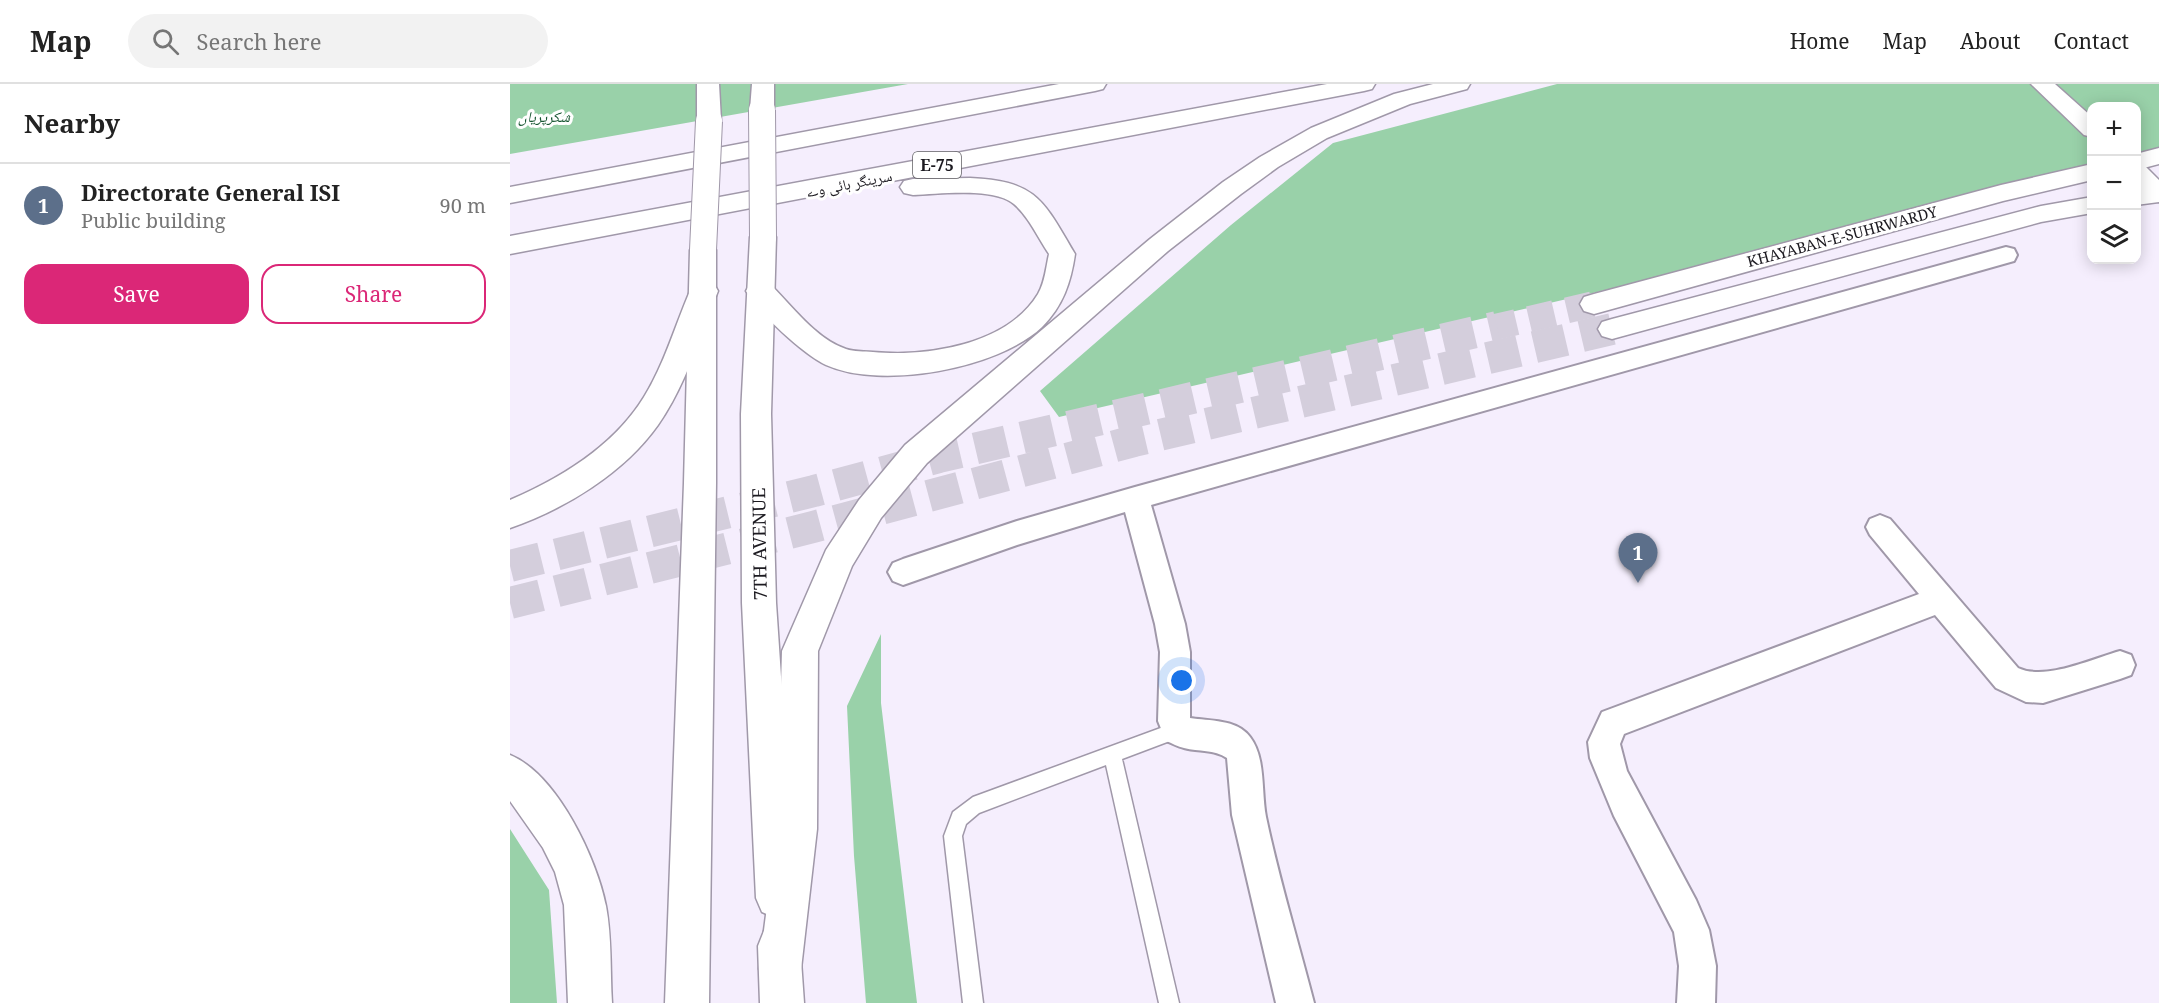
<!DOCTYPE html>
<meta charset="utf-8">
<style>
:root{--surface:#fff;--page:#f2f2f2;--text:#222;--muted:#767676;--line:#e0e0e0;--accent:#db2777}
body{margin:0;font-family:"Noto Serif","Noto Naskh Arabic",serif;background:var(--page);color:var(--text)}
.controls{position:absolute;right:18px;top:18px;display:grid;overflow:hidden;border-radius:12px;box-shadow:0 3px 15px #0003}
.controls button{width:54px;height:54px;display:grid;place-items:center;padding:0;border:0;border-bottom:2px solid var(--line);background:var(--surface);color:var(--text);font:30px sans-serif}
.you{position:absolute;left:672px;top:597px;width:21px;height:21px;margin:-15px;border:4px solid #fff;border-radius:50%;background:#1a73e8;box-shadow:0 0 0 9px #1a73e833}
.badge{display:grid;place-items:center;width:39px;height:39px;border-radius:50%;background:var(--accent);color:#fff;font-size:20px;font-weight:700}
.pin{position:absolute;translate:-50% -50px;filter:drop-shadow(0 2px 3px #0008)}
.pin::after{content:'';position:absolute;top:32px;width:21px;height:18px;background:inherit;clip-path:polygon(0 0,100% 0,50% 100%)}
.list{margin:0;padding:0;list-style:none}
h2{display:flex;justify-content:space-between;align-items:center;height:78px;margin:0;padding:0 24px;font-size:26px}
h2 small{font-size:20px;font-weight:400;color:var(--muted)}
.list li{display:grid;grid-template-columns:39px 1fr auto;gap:18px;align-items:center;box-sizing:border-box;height:84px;padding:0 24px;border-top:2px solid var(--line)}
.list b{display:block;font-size:22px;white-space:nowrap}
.list p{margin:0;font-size:20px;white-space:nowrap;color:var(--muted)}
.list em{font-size:20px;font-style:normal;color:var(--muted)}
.actions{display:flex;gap:12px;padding:18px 24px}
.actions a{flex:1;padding:14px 0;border:2px solid var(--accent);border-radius:18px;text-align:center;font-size:21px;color:var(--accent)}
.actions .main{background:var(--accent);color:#fff}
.icon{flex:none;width:33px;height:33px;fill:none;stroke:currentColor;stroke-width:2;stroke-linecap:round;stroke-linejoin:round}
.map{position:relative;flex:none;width:1649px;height:919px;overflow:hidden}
header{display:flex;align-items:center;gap:36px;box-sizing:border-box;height:84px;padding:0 30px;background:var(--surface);border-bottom:2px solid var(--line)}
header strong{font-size:28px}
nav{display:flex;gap:33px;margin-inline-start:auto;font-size:21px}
.search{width:420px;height:54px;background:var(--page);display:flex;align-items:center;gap:15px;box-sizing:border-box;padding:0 21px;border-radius:33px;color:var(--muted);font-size:22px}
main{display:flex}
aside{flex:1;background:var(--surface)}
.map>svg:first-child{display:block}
</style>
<header>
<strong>Map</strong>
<div class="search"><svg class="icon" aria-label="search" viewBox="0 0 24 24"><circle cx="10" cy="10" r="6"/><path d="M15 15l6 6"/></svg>Search here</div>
<nav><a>Home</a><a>Map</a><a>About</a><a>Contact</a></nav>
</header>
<main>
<aside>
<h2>Nearby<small></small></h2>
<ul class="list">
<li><span class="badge" style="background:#5c6f8a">1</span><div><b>Directorate General ISI</b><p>Public building</p></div><em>90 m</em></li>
</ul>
<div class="actions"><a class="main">Save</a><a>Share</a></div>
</aside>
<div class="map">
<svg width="1649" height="919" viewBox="0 0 1649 919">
<rect width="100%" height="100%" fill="#f5eefd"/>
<!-- green -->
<path fill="#99d1a9" d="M0,0h398l-398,70z
M1047,0h602v72l-22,6 -1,-56h-44l-1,68 -120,31 -912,212 -19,-26 191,-166 102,-82z
M371,550v69l36,300h-51l-12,-147 -7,-150z
M0,745l39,61 8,113h-47z"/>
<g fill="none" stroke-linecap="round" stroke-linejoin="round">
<!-- secondary-tunnel-far1 -->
<path stroke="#d4cedc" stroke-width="26" stroke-dasharray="26 13" stroke-linecap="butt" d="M981,244l103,-24"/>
<!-- secondary-tunnel -->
<path stroke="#d4cedc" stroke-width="32" stroke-dasharray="32 16" stroke-linecap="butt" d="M0,482l304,-75 125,-34 558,-130
M0,519l303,-76 321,-86 478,-112"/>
<defs>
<path id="lane" d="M667,638l6,2 2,6 -2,6 -61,23 57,244h-20l-53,-238 -127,48 -13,11 -4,12 21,167h-20l-19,-167 9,-24 20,-15z"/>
<path id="street" d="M1496,163l8,2 3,6 -3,6 -863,244 34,119 5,28v66c19,3 47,1 60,19 16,21 11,54 16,80 13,62 32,124 48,186h-38l-44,-188 -5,-57c-13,-9 -28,-6 -43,-10 -6,-1 -12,-5 -18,-7l-8,-20 2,-69 -5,-28 -30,-112 -108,33 -114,40 -10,-4 -5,-9 5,-9 10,-4 114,-38 118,-34z
M1370,431l10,4 128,149c28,13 73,-9 102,-17l11,4 4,10 -4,10 -11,4 -77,24 -17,-1 -30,-14 -61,-73 -311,119 -4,10 7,27 69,129 13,30 7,36 -1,37h-38l2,-37 -5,-34 -60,-116 -24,-58 -2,-16 14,-30 317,-118 -49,-59 -4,-8 4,-8z"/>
<path id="secondary" d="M1649,64v16l-23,6v-16z
M1582,80v16l-89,21 -409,113 -10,-3 -4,-7 4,-7 10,-3 407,-109z
M1649,102v16l-23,3v-16z
M1582,113v16l-51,9 -429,117 -10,-3 -4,-7 4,-7 10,-3 429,-113z"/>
<path id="primary" d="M187,0h22l2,37 -4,5 -8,2 -8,-2 -4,-5z
M242,0h22v26l-4,5 -8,2 -8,-2 -4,-5z
M253,144l9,3 4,6 -5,177 5,189 20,295 -6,14 -14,6 -14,-6 -6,-14 -14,-295 -1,-189 9,-177 4,-6z
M193,157l9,3 4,6v233l-7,520h-44l19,-520 6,-233 4,-6z
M269,841l15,6 6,15 4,57h-44l-2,-57 6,-15z"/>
<path id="highway" d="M549,0h47l-3,5 -8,2 -585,112v-16z
M817,0h48l-3,5 -8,2 -854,163v-18z
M923,0h37l-3,5 -57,15 -83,34 -49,29 -37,27 -73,57 -241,212 -46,55 -29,48 -34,85 -1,178 -16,140 -6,15 -15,6 -15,-6 -6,-15 18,-140 5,-178 44,-101 33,-50 46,-55 245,-206 73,-57 37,-25 51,-29 83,-34z
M1521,0h24l37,33v20l-8,-2z
M1626,80l9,2 14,14v22l-9,-2 -14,-13z
M460,94c67,3 73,22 105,76 -4,28 -12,52 -33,73 -44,42 -161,63 -216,38 -24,-12 -66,-51 -80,-74l4,-7 10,-3 10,3c22,22 46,55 76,65 8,3 18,2 27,3 54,5 134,-7 165,-58 7,-12 8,-27 11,-40 -11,-16 -20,-37 -35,-50 -20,-17 -75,-10 -101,-9l-9,-2 -4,-6 4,-6 9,-2z
M194,197l10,3 4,7c-18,45 -32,94 -60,134 -34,48 -93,84 -148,103v-28c51,-22 104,-54 134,-103 20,-32 31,-71 46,-106l4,-7z
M0,671c47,19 87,104 96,151 6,32 4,65 6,97h-44l-4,-98 -9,-33 -12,-24 -33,-47z"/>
</defs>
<!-- lane casing -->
<use href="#lane" stroke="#a098a9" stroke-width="3"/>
<!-- street casing -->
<use href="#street" stroke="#a098a9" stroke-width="4"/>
<!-- secondary casing -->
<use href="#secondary" stroke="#a098a9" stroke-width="3"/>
<!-- primary casing -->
<use href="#primary" stroke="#a098a9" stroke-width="3"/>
<!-- highway casing -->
<use href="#highway" stroke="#a098a9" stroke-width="3"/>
<!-- lane -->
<use href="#lane" fill="#fff" fill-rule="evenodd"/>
<!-- street -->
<use href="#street" fill="#fff" fill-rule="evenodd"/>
<!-- secondary -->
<use href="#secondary" fill="#fff" fill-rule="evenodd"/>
<!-- primary -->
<use href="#primary" fill="#fff" fill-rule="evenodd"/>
<!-- highway -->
<use href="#highway" fill="#fff" fill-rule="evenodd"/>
<defs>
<path id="primary-bridge" d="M252,26l1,127
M193,166l6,-129"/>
</defs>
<!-- primary-bridge casing -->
<use href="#primary-bridge" stroke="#a098a9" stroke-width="28" stroke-linecap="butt"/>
<!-- primary-bridge -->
<use href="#primary-bridge" stroke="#fff" stroke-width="26"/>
</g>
<g text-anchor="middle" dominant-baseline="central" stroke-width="6" stroke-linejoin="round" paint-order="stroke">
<!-- far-park labels -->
<g font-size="15" font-style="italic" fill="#155530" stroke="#fff">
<text x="34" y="32">شکرپریاں</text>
</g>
<!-- far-street labels -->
<g font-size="15" fill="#1c1a20" stroke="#fff">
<text transform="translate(339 99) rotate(-11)">سرینگر ہائی وے</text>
<text transform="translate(1332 152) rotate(-15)">KHAYABAN-E-SUHRWARDY</text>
</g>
<!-- shield labels -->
<rect fill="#fff" stroke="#605f63" stroke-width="1.5" x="403" y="68" width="48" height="26" rx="4.5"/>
<g font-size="16" font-weight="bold" fill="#1c1a20">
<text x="427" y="81">E-75</text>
</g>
<!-- street labels -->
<g font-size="18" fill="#1c1a20" stroke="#fff">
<text transform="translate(249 460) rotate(-91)">7TH AVENUE</text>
</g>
</g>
</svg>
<div class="controls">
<button>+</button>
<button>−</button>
<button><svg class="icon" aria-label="layers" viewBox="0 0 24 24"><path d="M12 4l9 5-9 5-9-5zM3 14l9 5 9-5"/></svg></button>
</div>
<div class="you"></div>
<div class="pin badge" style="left:1128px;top:499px;background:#5c6f8a">1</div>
</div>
</main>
